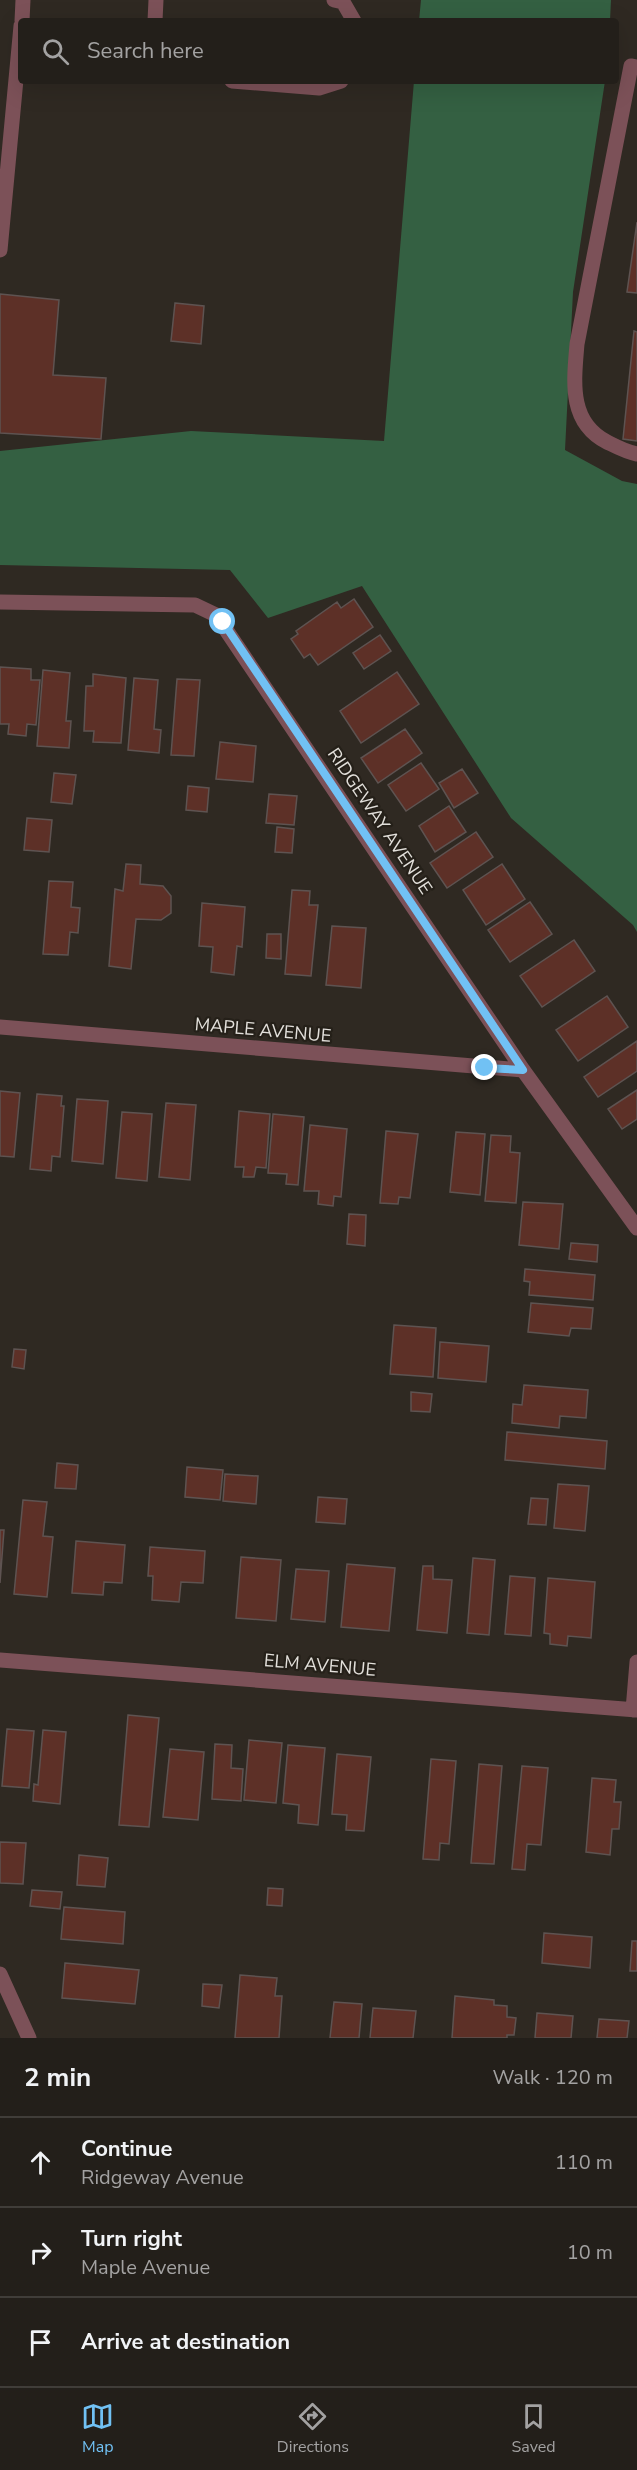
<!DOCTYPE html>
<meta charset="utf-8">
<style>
:root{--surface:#231f1a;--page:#2f2c27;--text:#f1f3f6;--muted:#a3a2a2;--line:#403d39;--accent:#71c1f4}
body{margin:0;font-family:"Nunito Sans",sans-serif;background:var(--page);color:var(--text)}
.stop{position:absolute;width:18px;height:18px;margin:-14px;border:4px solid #71c1f4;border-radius:50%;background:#fff}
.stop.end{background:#71c1f4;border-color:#fff;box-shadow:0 2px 6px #0008}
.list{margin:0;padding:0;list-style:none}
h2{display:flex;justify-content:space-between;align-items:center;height:78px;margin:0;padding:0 24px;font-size:26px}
h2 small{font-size:20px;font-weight:400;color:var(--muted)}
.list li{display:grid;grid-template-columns:39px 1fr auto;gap:18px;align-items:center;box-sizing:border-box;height:90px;padding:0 24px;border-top:2px solid var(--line)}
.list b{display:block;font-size:22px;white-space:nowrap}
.list p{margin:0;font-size:20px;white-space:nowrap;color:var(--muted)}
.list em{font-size:20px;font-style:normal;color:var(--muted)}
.icon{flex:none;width:33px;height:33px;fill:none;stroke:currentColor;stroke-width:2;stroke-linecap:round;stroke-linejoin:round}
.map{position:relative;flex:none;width:637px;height:2038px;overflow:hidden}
.search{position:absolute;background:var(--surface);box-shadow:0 6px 24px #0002;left:18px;right:18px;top:18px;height:66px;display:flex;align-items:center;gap:15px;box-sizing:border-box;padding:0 21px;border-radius:6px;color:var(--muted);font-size:22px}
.sheet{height:348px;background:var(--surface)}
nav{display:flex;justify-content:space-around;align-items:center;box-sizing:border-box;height:84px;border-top:2px solid var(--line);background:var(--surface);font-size:16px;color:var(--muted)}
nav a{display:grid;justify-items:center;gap:3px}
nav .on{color:var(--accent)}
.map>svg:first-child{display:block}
</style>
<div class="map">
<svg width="637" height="2038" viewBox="0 0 637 2038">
<rect width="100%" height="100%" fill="#2f2922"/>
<!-- forest -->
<path fill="#346042" d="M421,0h190l-1,21h-191z
M414,81h191l-32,211 -8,158 57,31 15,3v448l-4,-7 -122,-107 -149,-232 -94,32 -38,-48 -230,-5v-114l191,-20 193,10z"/>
<!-- building -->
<path fill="#5d3027" stroke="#5e5351" stroke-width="1.5" d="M637,222v71l-10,-1z
M0,294l59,6 -6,75 53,3 -5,61 -101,-6z
M175,303l29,3 -3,38 -30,-3z
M634,331l3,1v109l-14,-2z
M354,599l19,28 -55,38 -8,-11 -6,4 -13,-19 7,-5 -2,-3 41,-29 4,6z
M380,635l11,16 -27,18 -11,-16z
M0,667l31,2v11h9l-4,45 -9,-1 -1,12 -18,-2 1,-10h-9z
M43,670l27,3 -4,48h5l-2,27 -32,-2z
M397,672l22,32 -58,39 -21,-32z
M93,674l33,4 -5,65 -28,-1 1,-11h-10l2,-45h7z
M134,678l24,2 -4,49 7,1 -2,23 -31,-3z
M177,679l23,1 -6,76 -23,-1z
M405,729l17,24 -44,30 -17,-25z
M220,742l36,4 -3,36 -37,-3z
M421,763l18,26 -33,22 -18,-26z
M462,769l16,24 -24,15 -15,-25z
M54,773l22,2 -4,29 -21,-2z
M188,786l21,2 -2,24 -21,-2z
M269,794l28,2 -3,29 -28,-2z
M449,806l17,26 -31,20 -16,-26z
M27,818l25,2 -3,32 -25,-2z
M277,827l17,2 -2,24 -17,-1z
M476,832l17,25 -46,31 -17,-25z
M126,864l15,1 -1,19 23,2 8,10v17l-10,7 -25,-1 -5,50 -22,-3 6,-77 8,2z
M502,864l23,35 -39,26 -23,-35z
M49,881l24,1 -2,25 9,1 -2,25 -8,-1 -2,23 -25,-1z
M292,890l18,1 -1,14h9l-7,71 -26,-2z
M530,902l22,32 -42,28 -22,-32z
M202,903l43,4 -3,40 -5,-1 -3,29 -23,-3 2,-25 -14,-1z
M332,926l34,2 -5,60 -35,-3z
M267,934h14v25l-15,-1z
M574,940l21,31 -53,36 -22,-31z
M607,996l21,31 -50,34 -22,-31z
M637,1041v30l-39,26 -14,-20z
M637,1090v29l-15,10 -14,-20z
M0,1091l20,2 -6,64 -14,-1z
M37,1094l25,2 -1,10h3l-4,51 -8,-1 -1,15 -21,-2z
M77,1099l31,2 -5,63 -31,-3z
M166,1103l30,2 -6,75 -31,-3z
M239,1111l31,3 -4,54 -10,-1 -2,10h-11l1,-10h-9z
M122,1112l30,2 -5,67 -31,-3z
M273,1114l31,3 -6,68 -12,-1 1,-10 -19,-1z
M310,1125l37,4 -6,68 -7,-1 -1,10 -15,-2 1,-13h-15z
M386,1131l32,3 -8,64 -11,-1 -1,7 -18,-1z
M456,1132l29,2 -5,61 -30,-3z
M491,1135l20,1 -1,16 10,1 -4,50 -31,-2z
M523,1202l40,2 -4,45 -40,-4z
M349,1214l17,1 -1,31 -18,-2z
M571,1243l27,2 -1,17 -28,-3z
M525,1269l70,6 -2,25 -64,-5 1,-13 -6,-1z
M531,1303l62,5 -2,21 -20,-1 -2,8 -41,-4z
M394,1325l42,3 -3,49 -43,-3z
M440,1342l49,4 -3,36 -48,-4z
M14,1349l12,1 -2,19 -12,-2z
M524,1385l64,5 -2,28 -26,-2 -1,12 -47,-5 1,-19 9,1z
M411,1392l21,2 -2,18 -19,-1z
M507,1432l100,9 -2,28 -100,-9z
M57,1463l21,2 -2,24 -21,-1z
M187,1467l36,3 -3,30 -35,-3z
M225,1474l33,2 -2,28 -33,-3z
M558,1484l31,2 -4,45 -31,-3z
M318,1497l29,2 -2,25 -29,-2z
M531,1498l17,1 -2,26 -18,-1z
M23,1500l24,2 -4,34 10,1 -6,60 -33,-3z
M0,1530h4l-4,53z
M76,1541l49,4 -3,38 -18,-1 -1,13 -31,-2z
M150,1547l55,4 -2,32 -22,-1 -2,20 -27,-2 1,-24h-5z
M241,1557l40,3 -5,61 -40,-3z
M473,1558l22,2 -6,75 -22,-2z
M347,1564l48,4 -6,63 -48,-4z
M423,1566h10v13l19,1 -5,53 -30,-3z
M296,1569l33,2 -4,51 -34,-3z
M510,1576l25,2 -4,58 -26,-2z
M548,1578l47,4 -4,56 -23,-2 -1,10 -17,-2v-10l-6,-1z
M128,1715l31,3 -10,109 -30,-2z
M7,1729l27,2 -5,57 -27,-2z
M43,1730l23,2 -6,72 -27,-3 1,-17 4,1z
M249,1740l33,3 -6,60 -32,-3z
M215,1744l17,1 -1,23 12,1 -2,32 -29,-2z
M288,1745l37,3 -7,77 -20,-2 1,-18 -16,-2z
M170,1749l34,3 -6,68 -35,-3z
M337,1754l34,3 -7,74 -18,-1 1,-15 -15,-1z
M431,1759l25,2 -7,83 -9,-1 -1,17 -16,-1z
M479,1764l23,2 -8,98 -23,-1z
M522,1766l26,2 -7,77 -14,-1 -2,26 -13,-1z
M592,1778l24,2 -2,22h7l-2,27h-7l-2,26 -24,-3z
M0,1842l26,1 -3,41 -23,-1z
M79,1855l29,3 -3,29 -28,-2z
M268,1888l15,1 -1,17 -15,-1z
M32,1890l30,2 -2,17 -30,-3z
M64,1907l61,5 -2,32 -62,-5z
M544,1933l48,4 -2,31 -48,-5z
M632,1941h5v30h-7z
M65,1963l74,7 -4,34 -73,-6z
M240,1975l37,3 -2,18h7l-3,42h-44z
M203,1984l19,1 -3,23 -17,-2z
M455,1996l39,4v5l13,1v11l9,1 -2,17h-7v3h-55z
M334,2002l28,2 -3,34h-29z
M373,2008l43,3 -3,27h-43z
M537,2013l36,3 -2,22h-36z
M599,2019l30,2 -2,17h-30z"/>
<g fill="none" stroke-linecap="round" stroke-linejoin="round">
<!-- minor -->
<path stroke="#7c5158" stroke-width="15" d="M334,0l9,2 11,19
M22,21l1,-21
M155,21l1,-21
M637,67l-6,-1 -54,278c-3,37 -9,78 30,98 10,5 19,10 30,12
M232,81l87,7 22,-7
M0,250l21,-224
M0,602l195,3 21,10 307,455 114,158
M0,1027l523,43
M0,1660l637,50
M633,1710l4,-48
M0,1974l29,64"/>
</g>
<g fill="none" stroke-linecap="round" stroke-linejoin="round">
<!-- route -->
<path stroke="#71c1f4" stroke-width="8" d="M223,622l300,448 -38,-2"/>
</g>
<g text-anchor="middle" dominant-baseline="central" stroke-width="4.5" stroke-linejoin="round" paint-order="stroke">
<!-- street labels -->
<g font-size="18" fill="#e3e0db" stroke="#252019">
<text transform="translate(380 821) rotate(56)">RIDGEWAY AVENUE</text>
<text transform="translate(263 1030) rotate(5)">MAPLE AVENUE</text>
<text transform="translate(320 1665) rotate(5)">ELM AVENUE</text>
</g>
</g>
</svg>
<div class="stop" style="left:223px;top:622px"></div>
<div class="stop end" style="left:485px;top:1068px"></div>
<div class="search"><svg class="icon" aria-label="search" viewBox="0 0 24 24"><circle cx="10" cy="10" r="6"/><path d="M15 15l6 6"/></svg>Search here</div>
</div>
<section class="sheet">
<h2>2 min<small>Walk · 120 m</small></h2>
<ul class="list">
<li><svg class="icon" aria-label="ahead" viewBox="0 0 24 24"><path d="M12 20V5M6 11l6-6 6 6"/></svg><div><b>Continue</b><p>Ridgeway Avenue</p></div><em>110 m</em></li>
<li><svg class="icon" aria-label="right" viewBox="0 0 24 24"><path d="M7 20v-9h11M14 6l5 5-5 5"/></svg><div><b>Turn right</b><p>Maple Avenue</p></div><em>10 m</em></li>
<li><svg class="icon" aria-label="arrive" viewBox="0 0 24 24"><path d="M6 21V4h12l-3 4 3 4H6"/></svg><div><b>Arrive at destination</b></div></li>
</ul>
</section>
<nav>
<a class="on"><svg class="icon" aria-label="map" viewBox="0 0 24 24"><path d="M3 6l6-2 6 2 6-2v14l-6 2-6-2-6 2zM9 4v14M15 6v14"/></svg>Map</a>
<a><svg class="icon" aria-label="directions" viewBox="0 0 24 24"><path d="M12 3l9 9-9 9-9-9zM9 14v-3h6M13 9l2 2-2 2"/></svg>Directions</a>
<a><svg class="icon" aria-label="saved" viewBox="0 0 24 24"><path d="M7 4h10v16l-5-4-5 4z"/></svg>Saved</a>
</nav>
